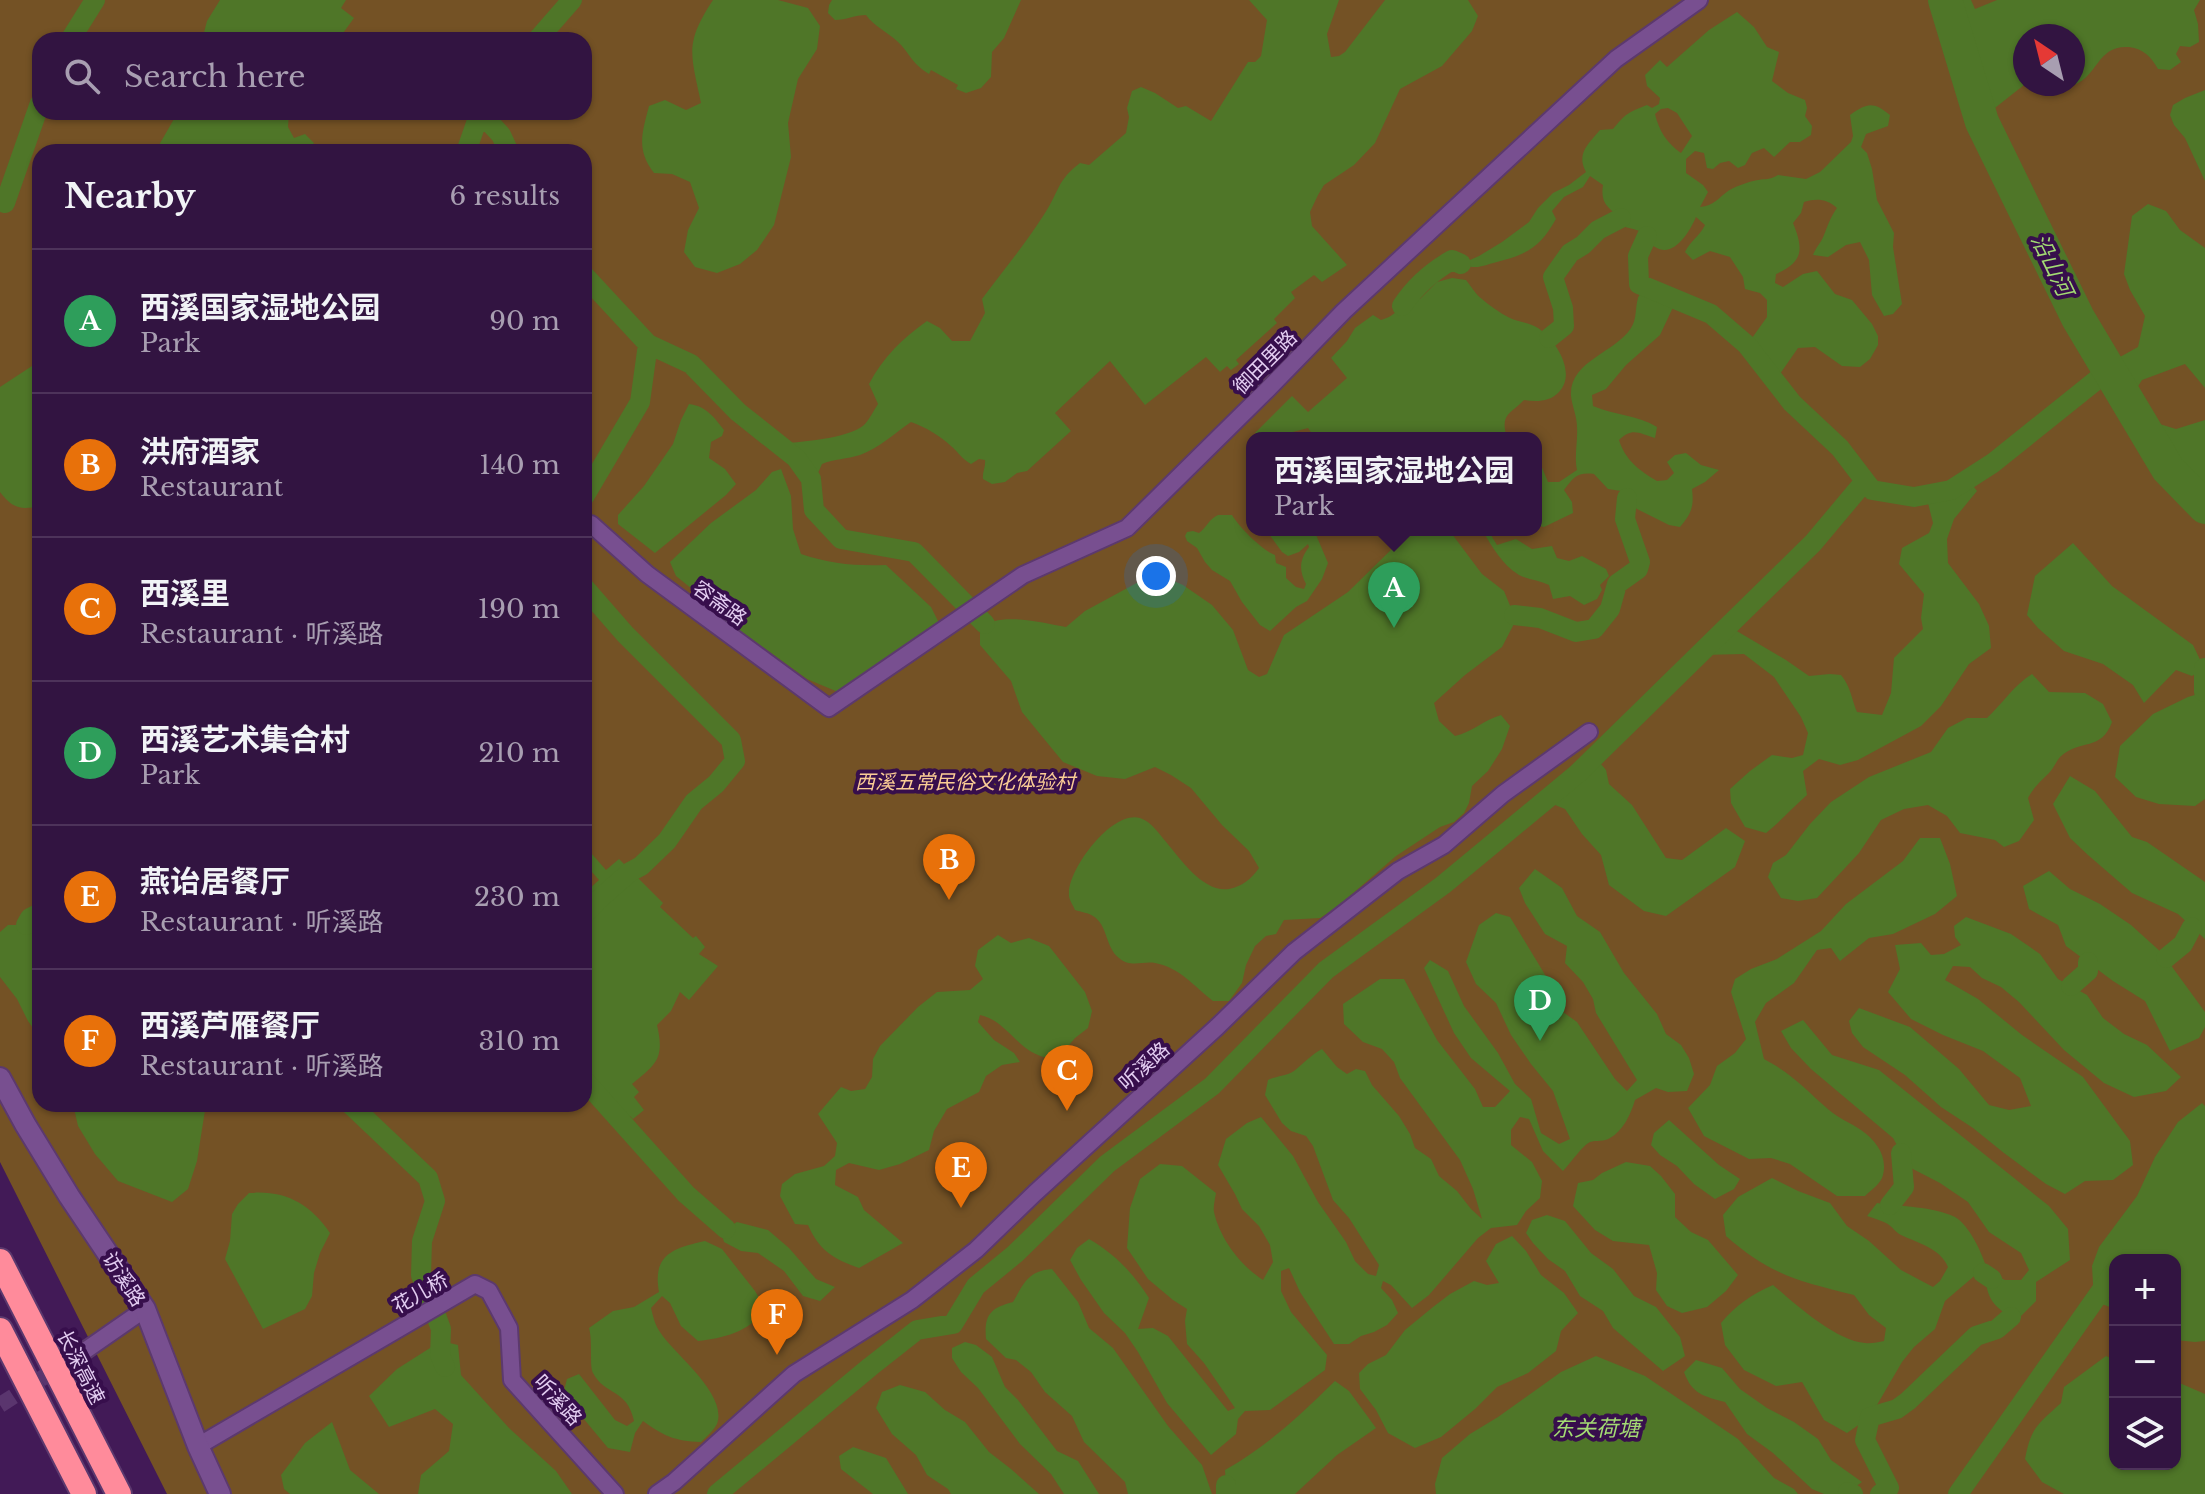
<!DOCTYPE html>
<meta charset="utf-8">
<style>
:root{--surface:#321441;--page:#3d214c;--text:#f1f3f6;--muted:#a89eb1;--line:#4d335a;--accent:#1a73e8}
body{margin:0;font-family:"Libre Baskerville","Noto Sans SC",serif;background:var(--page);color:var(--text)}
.controls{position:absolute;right:24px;bottom:24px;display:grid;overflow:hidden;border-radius:16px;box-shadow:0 2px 6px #0004}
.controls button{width:72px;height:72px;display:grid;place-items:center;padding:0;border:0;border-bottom:2px solid var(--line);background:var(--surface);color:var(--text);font:40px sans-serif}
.compass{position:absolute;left:2013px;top:24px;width:72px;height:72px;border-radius:50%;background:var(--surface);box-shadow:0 2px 6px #0004;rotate:325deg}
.you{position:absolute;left:1156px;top:576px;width:28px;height:28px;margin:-20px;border:6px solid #fff;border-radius:50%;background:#1a73e8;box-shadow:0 0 0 12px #1a73e833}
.badge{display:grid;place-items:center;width:52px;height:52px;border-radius:50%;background:var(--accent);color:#fff;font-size:26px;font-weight:700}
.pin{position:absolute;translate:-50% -66px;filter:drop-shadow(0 2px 4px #0008)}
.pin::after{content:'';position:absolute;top:42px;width:28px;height:24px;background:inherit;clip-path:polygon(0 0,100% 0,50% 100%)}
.popup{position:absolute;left:1246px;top:432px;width:296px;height:104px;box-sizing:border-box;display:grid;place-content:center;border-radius:16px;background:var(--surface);filter:drop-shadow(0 2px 6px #0005);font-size:26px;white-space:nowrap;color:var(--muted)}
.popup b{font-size:30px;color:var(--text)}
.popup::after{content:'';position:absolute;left:50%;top:100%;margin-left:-16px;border:16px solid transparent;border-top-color:var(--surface)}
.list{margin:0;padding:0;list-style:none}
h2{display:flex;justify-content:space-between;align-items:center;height:104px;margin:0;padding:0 32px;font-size:34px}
h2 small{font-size:26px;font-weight:400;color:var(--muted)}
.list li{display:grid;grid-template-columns:52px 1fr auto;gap:24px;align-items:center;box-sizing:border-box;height:144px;padding:0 32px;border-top:2px solid var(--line)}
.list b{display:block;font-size:30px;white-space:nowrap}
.list p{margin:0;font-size:26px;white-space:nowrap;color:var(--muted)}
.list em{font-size:26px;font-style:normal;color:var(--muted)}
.icon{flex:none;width:44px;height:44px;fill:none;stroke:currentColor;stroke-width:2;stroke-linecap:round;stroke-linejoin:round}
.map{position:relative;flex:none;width:2205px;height:1494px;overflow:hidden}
.search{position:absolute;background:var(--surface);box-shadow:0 2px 6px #0004;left:32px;top:32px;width:560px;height:88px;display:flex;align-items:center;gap:20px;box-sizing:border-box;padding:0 28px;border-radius:24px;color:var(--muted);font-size:30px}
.panel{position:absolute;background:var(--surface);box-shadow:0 2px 6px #0004;left:32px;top:144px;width:560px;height:968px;border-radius:24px}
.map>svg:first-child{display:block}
</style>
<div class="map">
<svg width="2205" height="1494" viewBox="0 0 2205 1494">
<rect width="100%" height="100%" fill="#421a57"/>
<!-- green -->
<path fill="#745225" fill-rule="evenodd" d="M0,0h2205v1494h-2038l-167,-332zM2025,36h48v48h-48zM40,40h544v72h-544zM40,152h544v952h-544zM1252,438h284v92h-284zM2115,1260h60v204h-60z"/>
<!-- water -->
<path fill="#4f7628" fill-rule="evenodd" d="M220,0h126l-5,8 13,10 -16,22h-136l5,-19z
M713,0h65l30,8 12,18 -3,23 -19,30 -10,44 3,34 -17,68 -17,25 -17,14 -23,9 -22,-6 -11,-15 4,-22 11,-22 -9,-26 -18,-8 -18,-1c-18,-23 -12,-40 -5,-67l16,-6 21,10 15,-7c-10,-49 -17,-59 12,-103z
M832,0h189l-17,38 -12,14 -1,25 -10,11 -15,5 -10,-4 2,-4 -27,-15 -2,4c-19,-12 -19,-21 -32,-33 -10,-9 -23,-15 -31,-26 -11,0 -20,5 -31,5l-7,-7 1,-8z
M1249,0h90l-12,34 4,23 8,-1 6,-4 40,-52h83l10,16 -6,15 -30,35 -42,23 -25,54 -21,22 -30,20 -6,10 -8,17 2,14 35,39 -25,17 -8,-7 -23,17 4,6 -21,21 3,4 -41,37 3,4 -8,6 -4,-4 -7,6 -14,-15 -61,48 -35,-44 -55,52 16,18 -44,40 -10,2 -12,9 -13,2 -9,-5c-1,-7 3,-12 2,-19l-6,-1 -8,5c-9,-5 -12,-11 -20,-18 -12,-11 -24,-18 -40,-24 -16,11 -32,26 -51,33 -13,4 -26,4 -38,9l-4,9 -7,6 -15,-21 -19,-14c21,-2 71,-5 87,-19 5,-5 10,-15 14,-21l-9,-20c14,-27 34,-46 58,-63l13,7 12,13h18l15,-28 -3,-14c21,-28 44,-56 63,-86 14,-21 12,-33 35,-50l9,2 37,-32 3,-16 -2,-9 5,-17 9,-4 14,6 23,15 8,-2 25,15 37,-59h7l6,-6 6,-36z
M1945,0h26l4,9 22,-9h203l-6,10 4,14 1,18 -9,5 -10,-1 -4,8 5,8 -11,8 -12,-1c-7,-12 -14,-20 -29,-22 -32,-2 -30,28 -55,38 -18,7 -31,1 -50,0l-43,34zM2025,36h48v48h-48z
M1737,12l17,15 13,20 12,5 -7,29 16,12 17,7 2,8 -2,8 7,10 -1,9 -11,7h-10l-16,15 -10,-9 -12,5 -7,12 -7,3 -9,-7 -9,2 -7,6 -6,-1 -3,-15 -9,-2 -9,8v14l17,12 5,7 -8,15c14,-1 18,-9 28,-16 6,-4 18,-8 25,-10 10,-3 16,0 25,-6l28,4 14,-7 31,-30 2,-6 -3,-21c17,-12 23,-14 40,0l-2,11 -22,8 -5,13 6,6 5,16 5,31 17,33 -1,14 9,57 -9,10 -9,2 -12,-21 -3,-35 -9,-18 -14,3 -18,12 -15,-2c3,-8 8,-12 11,-20 4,-10 6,-17 13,-27 -10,-9 -20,-10 -33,-6l-3,11 -8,10c11,27 10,39 -17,51l-1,9 8,4 20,-13 14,-3 18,23 17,6 20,24 6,12v9l-8,14 -10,8 -18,-1 -27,-19 -17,1 -23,33 -28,-36 20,-28v-17l-7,-7 -15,-4 -2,-12 -13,-20 -20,-6 -17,9 -8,-8c5,-11 15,-16 20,-27l-9,-8c-6,14 -22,42 -41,30 -9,-5 -2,-2 -7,-10 -6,-7 -15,-8 -23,-10 -8,-19 -26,-16 -22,-42l-13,-9 -7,11 -19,10 -12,14 4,8c-16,28 -28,35 -59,43 -16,4 -19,8 -36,2l18,-8 23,-14 27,-20 9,-14 15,-15 16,-8 17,-13c-10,-18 2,-28 14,-42l13,-1c13,-16 16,-17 34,-24l5,3 7,-4 1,-6 -13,-12 -2,-11 15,-15 7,7 42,-37zM1668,108l9,5 15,23 -11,17c-14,-10 -22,-22 -26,-39l6,-5z
M2205,90v91l-20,-43 -11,-13 -4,-10 3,-10 12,-7z
M178,112h111l-1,15 6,11 11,-4 9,9 -6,9h-153z
M2148,204l18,7 14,19 25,18v140l-20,-24 -43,16 -14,22 -27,-45h19l18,-10 7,-31 -15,-26 -6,-16 8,-58z
M1452,278l14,2c5,6 10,15 16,19 5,5 20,15 26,18 9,5 21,5 30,11 18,12 39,45 21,64 -9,10 -23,10 -35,8 -15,15 -24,14 -17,38h-164l-9,-5 -7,5h-12l-7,-10 -38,10 -15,-5 37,-37 16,16 39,-34 -16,-20 16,-17 8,-13 18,-13 8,5c17,-5 17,-13 30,-23l9,2 17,-17z
M1644,287l32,14 -16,34 -34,30 -20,24 -14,6 1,11c21,9 45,9 64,21l-2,11c-16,-5 -23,-11 -36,2 6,20 21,31 38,41l10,-1 7,-7 -7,-11 8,-7 11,-2 15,12 18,5 -14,12 -13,7c2,17 0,24 -12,38l-11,-2 -36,-18 -12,-16 -13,-2 -14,-15c-17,-2 -20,3 -30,16l8,12 1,11 -29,14 -8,-2v-61l5,1 7,17h11l18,-12c-3,-14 1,-29 0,-43 0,-11 -5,-21 -6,-31 -2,-35 44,-43 60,-68 6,-9 4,-20 7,-30 0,-1 6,-10 6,-11z
M40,357v157l-5,-7c-17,3 -24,-1 -35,-15v-105l32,-21z
M689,404c17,2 25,13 35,26l-2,6 -11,6 -2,16 16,11 11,15 -10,11 -71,58 -37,-29v-9l26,-29 29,-42 8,-24z
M2205,420v87l-37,-38 -26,-44 11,-3 23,7z
M781,469l10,27 2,33 8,25c30,10 53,12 85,11l45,42 9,18 -102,67 -31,-13 -86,-62 -24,-24 -21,-17 -6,-14 41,-39 45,-33 16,-18z
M1968,479l9,12 -23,28 -7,20 1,24 31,41 10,22 2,22 -22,16 -28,42 -20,20 -63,34 -18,5 -21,-6 -16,12 4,24c-14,12 -26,26 -41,38l-21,-6 -14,-24 -1,-14 20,-18 22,-16 20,3 11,-3 5,-22 -7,-16 -27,-40 -30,-23 -44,1 30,-28 56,33 23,16 21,-2 11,1c10,12 10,23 16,37l25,3 9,-22 3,-35 29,-29 -2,-11 3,-24 -25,-30 3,-16 27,-15 4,-10 -7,-28 25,-5z
M1218,515h14c7,12 30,35 43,40l1,8 10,4v11l10,9 8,2 2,-5c-7,-13 -7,-24 3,-37l-1,-3 -9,8 -11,4 -6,-4 -16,-22h48l14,33 -6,16 -15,22 -11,6 -26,24 -10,-6 -18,-23 -12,-21 -18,-11 -7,-8 -8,-14 -10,-7 -2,-5 2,-4 6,-1 6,2c8,-6 10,-14 19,-18z
M1415,530h34l33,44 22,17 12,29 -14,27 -37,28 -31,28 5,18 16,15c17,-4 29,-16 46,-21l9,11 -8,23 -14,22 -16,15 -3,17 -5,10 -10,9 -14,5 -44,29 -59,51 -17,11 -36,2 -8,14 -10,2 -11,10 -9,19 -4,18 -13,18h-16c-18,-14 -34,-34 -58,-38 -12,-2 -25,5 -36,-5 -14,-11 -11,-33 -26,-42 -4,-3 -12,-4 -18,-6 -2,-5 -7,-11 -6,-17 0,-25 43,-83 71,-75 13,5 18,15 27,25 14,17 37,50 62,46 14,-3 22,-10 30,-21l-10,-17 -27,-26 -31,-37 -20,-13 -16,-8 -30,12 -28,-3 -34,-14 -41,-50 -11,-31 -31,-36v-17c20,-17 62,-5 86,-1l19,-16 70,-38 28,12 29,20 21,25 15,40 11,7 8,-3 17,-39 64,-43 49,-48z
M1482,530h12l-3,5 6,10 19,-6 16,10 20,-3 5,12 12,3 13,-5 24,13 3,7 -9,9 2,5 -5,9 -13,6 -14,-9 -17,3 -4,-14c-10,-5 -23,-6 -30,-10 -17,-10 -27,-29 -37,-45z
M2073,543l39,43 81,59 11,23 -12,8 -16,-6 -32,33 -11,-18 -30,-21 -39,-13 -26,-23 -11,-13 8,-39z
M2032,674l17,18 36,1 18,11 9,18c-11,30 -31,16 -52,35 -4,5 -7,12 -11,16 -10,10 -14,13 -21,25l6,22 -15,21 -15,6 -9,-7 -35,-7 -13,-17 -19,-11 -24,4 -23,11 -22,33 -42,45 -19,3 -17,-3 -13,-21 5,-14 13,-8 24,-31 21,-22 38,-25 62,-25 17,-24 19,-10h20c16,-15 27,-33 45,-44z
M2205,692v107l-10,7 -36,-2 -23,-7 -21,-20 5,-31 33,-32 35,-17z
M1595,757l11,13 3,14 23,21 34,53 16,2 44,-32 19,13 -10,26 -69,49 -22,-5 -35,-26 -8,-30 -19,-21 -17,-25 -20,-8z
M2070,776l25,15 37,46 15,5 58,40v57l-27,-25 -46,-21 -44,-38 -18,-17 -17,-34z
M1920,838h20l10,26 7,32 -22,18 -42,20 -24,4 -29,23 -9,-13 -14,2 -23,33 -28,20 -11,19 9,37c30,16 41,30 65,51 9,8 22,13 32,20 16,11 28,28 21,48 -3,7 -12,13 -17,18h-28l-47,-32 -19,-6 -22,1 -45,-23 -16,-28 22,-23 7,-19 18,-13 11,-14 -15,-47 4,-13 16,-10 26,-10 44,-28 25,-27 57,-43z
M584,845l22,25 13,-11 44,44 -3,4 33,31 3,-2 9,11 -6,7 19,12 -29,34 -9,-8 -9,19 -14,14c8,34 -1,39 -25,59l7,8 -5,5 10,13 -11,9 -3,-3 -13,11 -33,-32v-192l9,-7 -5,-6 11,-10 -15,-17z
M1535,869l27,19 15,28 23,16 24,41 33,41 9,20 15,11 8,13 5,16 -7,17 -19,1 -12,-4 -21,12c-4,14 -12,31 -25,38 -6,4 -14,2 -20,4 -8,4 -20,22 -27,29l-20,-20 -14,-32 -9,-2 -9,13v15l21,17 10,19 -2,17 -14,13 -9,14 -26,3 -13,10 -49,57 -17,13 -21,-23 -8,-4 -2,7 11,12 6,13 -11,12 -13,7 -13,4 -12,8h-15l-34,-52 -11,-24 -8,3v20l10,21 36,43 -2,15 -55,40 -25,1 -7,8 -2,15 -25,21 -44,-52 -29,-51 -13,-19 -21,-20 -23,-33 -11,-20 7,-12 12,-9c26,15 44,34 60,59l-11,31 15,-1 15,8 60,75 7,-3 -31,-45 -17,-19 -2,-23 2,-12 -14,-9 -25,-21 -21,-31 3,-40 10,-29 20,-15 22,2 34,27c-1,6 -3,14 -2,19 6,27 27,54 49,68l10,-18 -3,-17 -11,-19 -17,-17 -7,-15 -17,-29 8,-26 21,-16 14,-6 32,39 25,46 28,40 9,19 13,13 8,2 3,-11 -30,-47 -16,-18 -20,-54 -7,-10 -15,-5 -9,-8 -17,-28 3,-15c8,-4 19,-4 26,-9 10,-8 17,-16 28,-22l15,18 10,7 9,-5 9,2 7,14 27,31 11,18 5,14 16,11 8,17 18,15 14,18 11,10 -9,-30 -13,-29 -60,-82 -6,-16 -12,-13 -19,-7 -19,-18 -1,-20 37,-25h24l33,61 38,49 8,18h12l15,-16 -39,-33 -17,-25 -30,-65 6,-8 18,11 16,35 34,47 17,31 16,15 10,34 18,11 11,-5 -17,-48 -22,-27 -20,-29 -15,-32 -20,-19 -10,-22 13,-37 17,-12 14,4 34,56 19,39 14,10 38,57 12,12 10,-11 -41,-67 -3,-14 -10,-17 -18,-19 2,-17 -22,-12 -20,-31 -6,-15z
M2049,871l21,18 30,15 31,21 31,28 43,59v15l-6,11 -29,13 -25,-50 -32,-20 -47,-35 -8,-21 -29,-16 -6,-23z
M1966,917l45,17 29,20 18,25 29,16 16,23 21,16 23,11 34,32 -15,14 -32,6 -30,-14 -40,-33 -45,-48 -18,-15 -19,-9 -12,-11 -17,-1 -8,14 33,19 44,36 61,42 47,64 3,24 -20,15 -28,1 -20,13 -19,-10 -42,-31 -31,-25 -32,-21 -36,-32 -42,-28 -11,-14 -3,-12 10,-13 51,19 49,42 30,36 20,5 22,-4 -11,-28 -37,-27 -40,-16 -32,-16 -23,-27 12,-23 -5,-24 26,-2 10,12 13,-1 17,-9 -6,-8 -1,-11z
M8,925h18l14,8v105l-12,-17 -11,-22 -17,-22v-45z
M998,935l13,8 18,-5 20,8 36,46 7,19 -4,17 -13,10 -17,20c-7,0 -14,0 -20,-3 -23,-9 -32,-34 -58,-40l-2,7 16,18 20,13 6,9 -18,3 -16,11 -7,16 -32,17 -13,22 -5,19 -29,14 -21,6 -30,-7 -13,7 -1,15 23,12 6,13 39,33 -44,25c-26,-9 -40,-18 -51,-43l-13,-1 -15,-28 2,-12 13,-10 29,-8 11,-10 2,-13 -19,-29 23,-27 10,4 14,-2 7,-12 1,-18 7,-13 38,-39 19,-15 33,-2 13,-11 -8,-13 3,-16z
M1803,1020l29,35 47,15 170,136 19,23 2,31 -34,22v19l-19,19c-17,-9 -29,-17 -31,-38l11,-6 8,4h16l8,-10 -8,-17 -32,-21 -21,-30 -28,-19 -31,-16 -16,-29 -82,-69 -20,-21 -10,-17z
M2202,1103l3,3v235l-10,1 -20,-2v-80h-60v49l-21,-8 -2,-35 7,-19 38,-51 18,-39 23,-35z
M73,1104h133l-9,57 -9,28 -16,13 -54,-21 -23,-27 -17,-28z
M1669,1120l50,45 21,14 -6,10 -19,10 -21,-15 -17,-18 -17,-11 -9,-10 3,-12z
M1626,1162l24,4 11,10 14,18v23l16,15 17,8 30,35 -12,16 -19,16 -25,6 -15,-7 -11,-16 1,-17 -8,-28 -36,-4 -18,-11 -22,-24 5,-23 15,-3 9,-7z
M1772,1178l26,13 32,12 17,23 22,15 32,29 32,17 7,-6 8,-14c-8,-19 -30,-24 -47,-32 -6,-3 -9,-9 -15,-12 -6,-3 -13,-5 -19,-7l10,-13c25,4 55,3 78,14 14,8 26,34 31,49l-41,35 -10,28 -21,18 -12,15 -32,55 -23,16 -23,-13 -22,-38 -26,4 -32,-16 -19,-25 -4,-22c15,-18 31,-29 52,-38 22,19 63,56 92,58 6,1 13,-1 19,-2l2,-13 -17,-13 -15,-20c-55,-14 -84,-20 -128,-59l-3,-21 15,-18z
M249,1193c37,-3 61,11 81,40l-10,20 -6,20 -2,23 -7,13 -42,20 -38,-70 5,-18 2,-27 6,-10z
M1547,1215l18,6 26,32 22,16 21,27 22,11 24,30 5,19 -22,15 -50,-43 -10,-17 -23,-15 -15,-25 -17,-12 -15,-16 -7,-10 6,-13z
M737,1222l31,8 21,18 27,31 19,8 -15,14 -17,-5 -19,-25 -26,-18 -17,-2 -17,-9 -3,-10z
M1512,1236l14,15 15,24 23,18 14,20 -17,18 -5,20 -28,22 -31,14 -22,22 -34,28 -26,11 -27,-15 -12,-23 -16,-21 -1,-16 9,-9 18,-9 19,-25 28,-23 17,-13 24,-13 13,4 12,-2 -13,-22 10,-17z
M705,1241l17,8 33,42 10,17c-14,24 -42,30 -67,33l-17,-15 -11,-23 -8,-7 -11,12c2,8 4,17 9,24 14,22 68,62 57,92 -3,6 -11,13 -16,18 -27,-1 -37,-6 -58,-21l-8,12 -5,19 -22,-4 -45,-54 4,-15 12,-5 36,46 12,6 7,-5c-7,-33 -29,-25 -41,-48 -4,-7 0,-31 -4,-45l24,-17 21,-4 25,-15c-7,-38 15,-44 46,-51z
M1052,1269l26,33 11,26 24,20 55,78 34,39 10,29h-84l-3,-12 -41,-40 -12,-26 -27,-24 -14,-20 -15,-12 -10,-2 -20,-19c-2,-24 4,-31 27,-37 11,-19 15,-31 39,-33z
M441,1341l17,4 3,30 48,53 47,43 16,23h-154l3,-19 28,-24 4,-27 -18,-15 -46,18 -20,-31 28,-27z
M965,1342l11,3 16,12 13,30 13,13 39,51 21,10 21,33h-35l-13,-20 -31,-30 -42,-56 -17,-16 -9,-14v-10z
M1596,1356l49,20 93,63 36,39 20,11 4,5h-362l-1,-10 7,-26 28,-24 28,-17 63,-45z
M2106,1356l9,4v104h60v-83l30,13v100h-141l-22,-12 -17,-23c6,-32 13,-35 36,-56l3,-16z
M1696,1360l26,8 18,21 27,19 27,14 24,17 13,21 31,22 -17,12h-21l-12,-5 -39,-36 -26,-19 -22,-32c-22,-6 -33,-8 -41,-30z
M1335,1381l14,10 27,37 -39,27 -42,39h-62l-7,-9 -1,-15c45,-26 74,-54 110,-89z
M900,1385l25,7 20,18 20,12 24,30 22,17 28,25h-88l-3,-5 -21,-14 -11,-20 -24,-21 -16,-26 6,-16z
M332,1422l18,48 29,24h-89l-6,-5 -3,-14 24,-32z
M853,1447l33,11 22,36h-35l-32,-25 -2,-13z"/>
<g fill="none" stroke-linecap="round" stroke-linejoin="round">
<!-- canal -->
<path stroke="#4f7628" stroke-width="20" d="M70,40l25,-40
M537,40l35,-40
M466,152l14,-40 21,23 8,17
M5,203l35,-100
M1647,236l-9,20 1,28 72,30 36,31 45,58 48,45 32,42 42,7 37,-7 42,-27 116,-93
M584,275l64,69 43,20 47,48 58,46 15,21 3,31 27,29 73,13 71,72
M1402,306c13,-20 29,-34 50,-46l9,4
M1549,338l15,-12 -1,-18 -10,-31 17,-24 13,-8 15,-15 23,-12
M584,497l56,-95 8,-58
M584,587l41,47 106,106 4,21 -19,23 -22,18 -27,39 -26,25 -11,6 -32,28 -14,15
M1514,615l26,3 36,14 18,-3 16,-20 7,-25 21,-15 2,-7 -15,-43 2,-21
M2204,692v-24
M26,925l4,-7 10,-5
M2166,958l17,-14 9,-17
M2071,986l17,-15v-9
M584,1080l102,114 40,35
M350,1104l78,74 7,23 -13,40 -1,34 20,54 -1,26 5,12
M1890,1205l14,-18 -3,-34
M1983,1273l9,6
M1848,1492l5,2
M717,1494l153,-127 47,-37 36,-6 23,-38 39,-32 92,-90 105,-78 114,-116 117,-85 134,-111 236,-231 52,-62
M1226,1494v-9
M1880,1494l9,-6 -24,-48 5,-23 27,-8 11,-8 68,-65 21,-7 14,-12
M1958,1494l157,-223"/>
<!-- river -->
<path stroke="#4f7628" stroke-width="34" d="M1945,0l37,122 96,196 90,151 37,38"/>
<!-- minor-tunnel -->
<path stroke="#5a356e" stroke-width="16" stroke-dasharray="16 8" stroke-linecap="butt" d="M0,1405l86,-55"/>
<defs>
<path id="minor" d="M591,524l56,50 182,134 194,-133 104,-47 141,-139 76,-78 272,-252 83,-59
M86,1350l59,-41
M198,1446l277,-162 14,7 20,37 3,52 103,114
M657,1494l17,-12 120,-108 118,-74 64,-50 59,-57 182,-166 77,-75 104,-81 46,-26 59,-51 86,-62"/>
<path id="tertiary" d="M0,1078l25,46 44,72 76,113 53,137 22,48"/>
<path id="motorway" d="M0,1261l119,233
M0,1330l84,164"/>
</defs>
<!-- minor casing -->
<use href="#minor" stroke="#5c396e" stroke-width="20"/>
<!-- tertiary casing -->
<use href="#tertiary" stroke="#5c396e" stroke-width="24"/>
<!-- motorway casing -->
<use href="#motorway" stroke="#5c396e" stroke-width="28"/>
<!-- minor -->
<use href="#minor" stroke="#784f90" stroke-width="16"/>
<!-- tertiary -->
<use href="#tertiary" stroke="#784f90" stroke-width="20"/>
<!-- motorway -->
<use href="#motorway" stroke="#ff8b9b" stroke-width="24"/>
</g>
<g text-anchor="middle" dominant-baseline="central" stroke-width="8" stroke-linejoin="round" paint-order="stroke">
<!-- street labels -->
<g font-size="20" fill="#e3cdf1" stroke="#370e4c">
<text transform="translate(1265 362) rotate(-45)">御田里路</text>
<text transform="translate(720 603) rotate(36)">容斋路</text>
<text transform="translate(1144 1066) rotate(-42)">听溪路</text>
<text transform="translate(124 1279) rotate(57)">访溪路</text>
<text transform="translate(420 1293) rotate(-30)">花儿桥</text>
<text transform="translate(81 1367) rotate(63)">长深高速</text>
<text transform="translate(558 1400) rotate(48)">听溪路</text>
</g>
<!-- park labels -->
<g font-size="20" font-style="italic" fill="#facd95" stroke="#370e4c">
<text x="965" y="782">西溪五常民俗文化体验村</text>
</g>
<!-- water labels -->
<g font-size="22" font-style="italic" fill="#a3db73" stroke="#370e4c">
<text transform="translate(2052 265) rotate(64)">沿山河</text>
<text x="1596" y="1428">东关荷塘</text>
</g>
</g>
</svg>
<div class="controls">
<button>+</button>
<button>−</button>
<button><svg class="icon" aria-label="layers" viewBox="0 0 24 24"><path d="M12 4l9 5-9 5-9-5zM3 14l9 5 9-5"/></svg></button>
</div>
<svg class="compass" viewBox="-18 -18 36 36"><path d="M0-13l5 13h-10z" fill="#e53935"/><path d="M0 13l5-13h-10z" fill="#a89eb1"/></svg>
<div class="you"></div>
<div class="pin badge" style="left:1394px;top:628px;background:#2e9e5b">A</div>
<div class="popup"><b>西溪国家湿地公园</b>Park</div>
<div class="pin badge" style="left:949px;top:900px;background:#e8710a">B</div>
<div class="pin badge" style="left:1067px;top:1111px;background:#e8710a">C</div>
<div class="pin badge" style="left:1540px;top:1041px;background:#2e9e5b">D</div>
<div class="pin badge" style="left:961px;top:1208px;background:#e8710a">E</div>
<div class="pin badge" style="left:777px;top:1355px;background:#e8710a">F</div>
<div class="search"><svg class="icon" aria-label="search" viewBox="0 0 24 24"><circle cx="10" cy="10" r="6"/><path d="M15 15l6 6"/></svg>Search here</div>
<section class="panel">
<h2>Nearby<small>6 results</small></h2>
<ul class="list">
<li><span class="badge" style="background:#2e9e5b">A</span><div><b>西溪国家湿地公园</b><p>Park</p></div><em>90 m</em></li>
<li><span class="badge" style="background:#e8710a">B</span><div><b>洪府酒家</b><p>Restaurant</p></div><em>140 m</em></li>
<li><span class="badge" style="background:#e8710a">C</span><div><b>西溪里</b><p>Restaurant · 听溪路</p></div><em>190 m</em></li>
<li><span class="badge" style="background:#2e9e5b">D</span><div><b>西溪艺术集合村</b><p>Park</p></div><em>210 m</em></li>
<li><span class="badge" style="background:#e8710a">E</span><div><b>燕诒居餐厅</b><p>Restaurant · 听溪路</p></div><em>230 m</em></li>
<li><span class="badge" style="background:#e8710a">F</span><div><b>西溪芦雁餐厅</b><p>Restaurant · 听溪路</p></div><em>310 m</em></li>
</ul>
</section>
</div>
